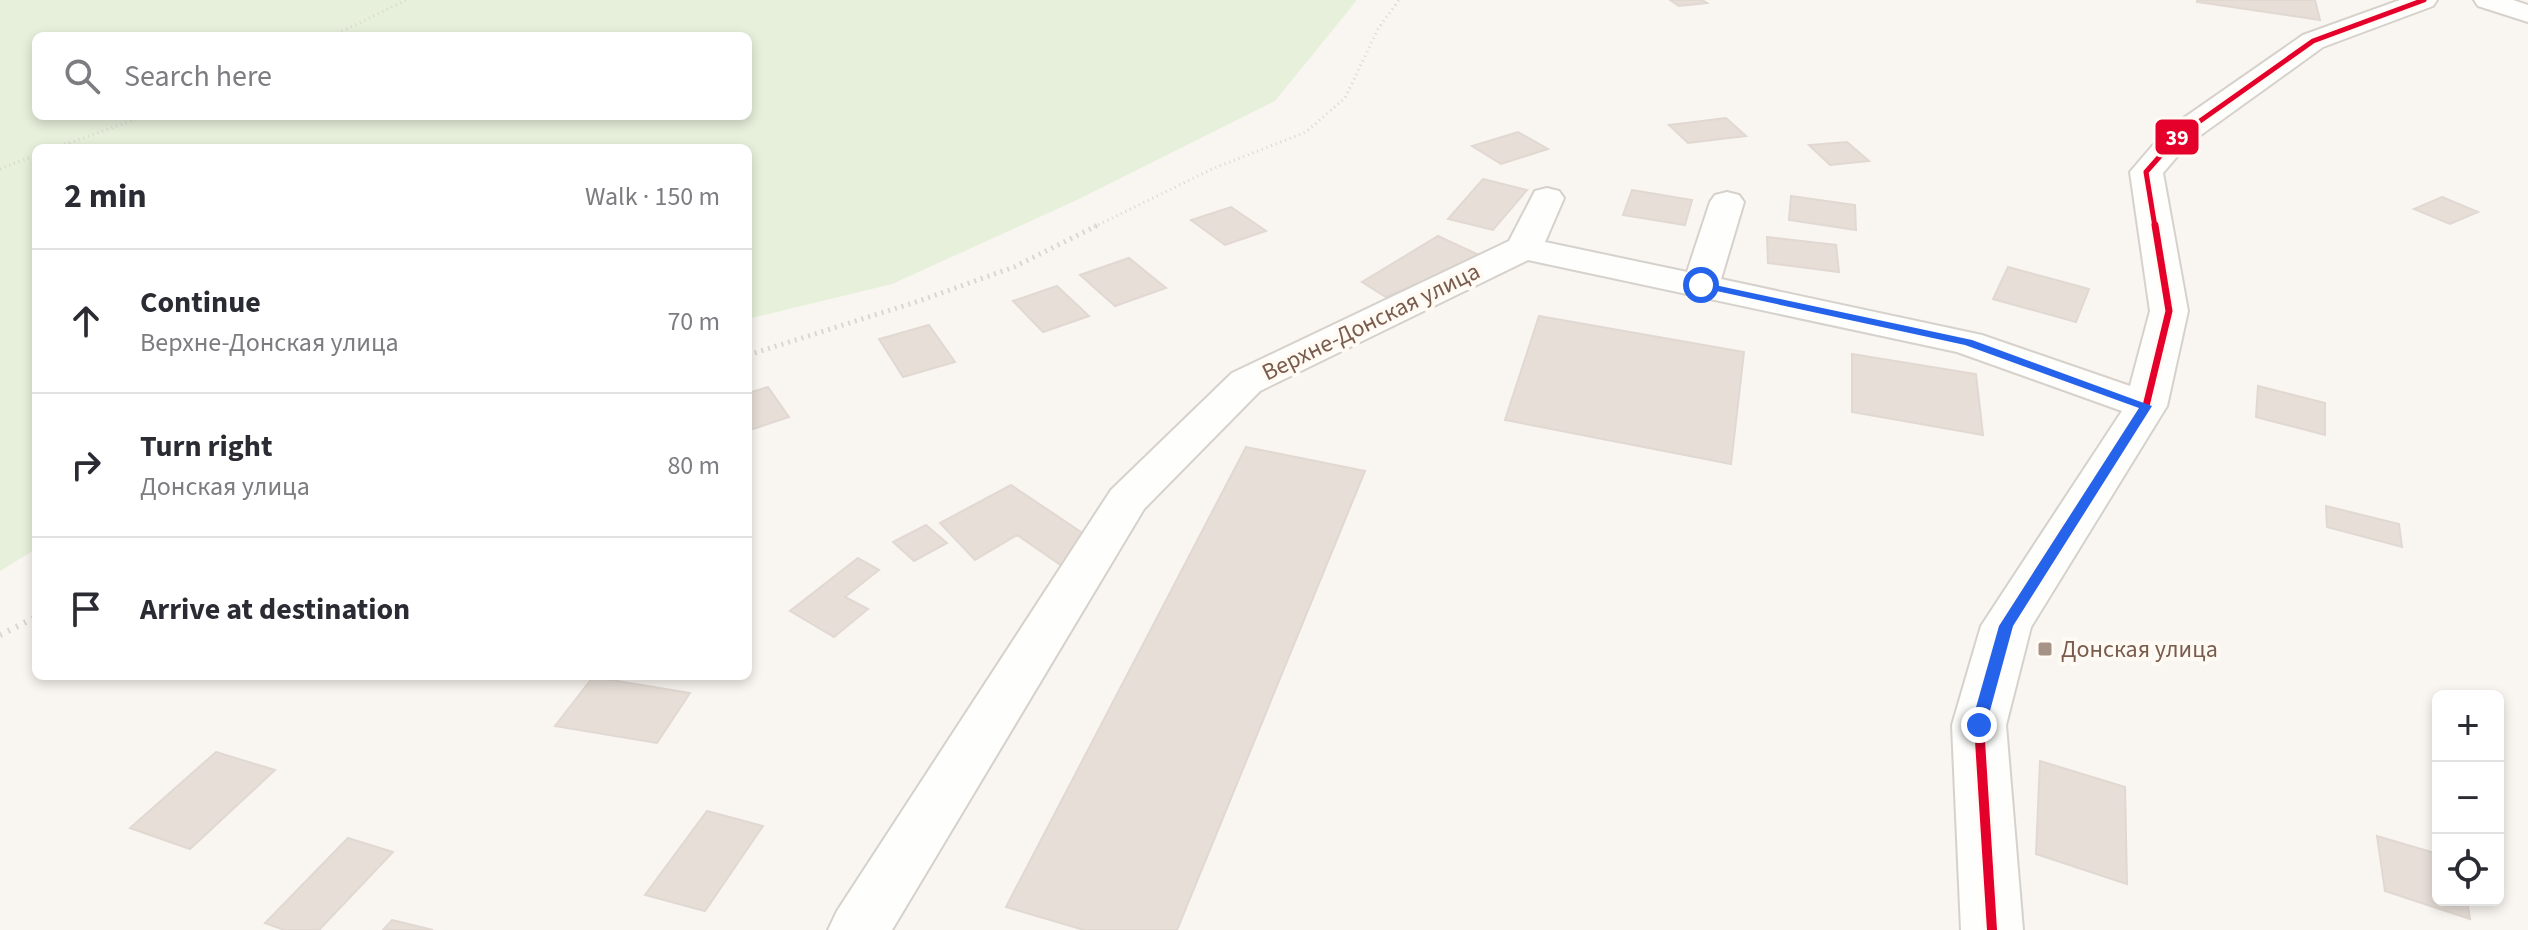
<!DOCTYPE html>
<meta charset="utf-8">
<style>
:root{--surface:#fff;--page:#f2f2f3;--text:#2b2b33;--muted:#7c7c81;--line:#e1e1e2}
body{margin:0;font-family:"Source Sans 3",sans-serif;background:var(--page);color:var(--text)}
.controls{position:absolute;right:24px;bottom:24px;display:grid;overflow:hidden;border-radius:12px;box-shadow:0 4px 12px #0003}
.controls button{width:72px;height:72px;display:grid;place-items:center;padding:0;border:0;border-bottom:2px solid var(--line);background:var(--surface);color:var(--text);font:40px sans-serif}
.stop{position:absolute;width:24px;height:24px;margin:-18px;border:6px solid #2563eb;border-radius:50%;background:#fff}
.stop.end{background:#2563eb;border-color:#fff;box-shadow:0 2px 8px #0008}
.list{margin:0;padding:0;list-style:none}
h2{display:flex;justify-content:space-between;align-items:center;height:104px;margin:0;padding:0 32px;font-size:34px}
h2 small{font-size:26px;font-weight:400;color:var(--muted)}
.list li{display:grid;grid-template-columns:52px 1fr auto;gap:24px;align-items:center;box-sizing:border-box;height:144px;padding:0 32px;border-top:2px solid var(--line)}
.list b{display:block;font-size:30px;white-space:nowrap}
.list p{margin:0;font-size:26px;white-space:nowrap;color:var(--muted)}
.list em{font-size:26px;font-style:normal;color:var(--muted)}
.icon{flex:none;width:44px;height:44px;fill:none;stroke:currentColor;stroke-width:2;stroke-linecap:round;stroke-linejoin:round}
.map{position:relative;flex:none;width:2528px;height:930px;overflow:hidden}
.search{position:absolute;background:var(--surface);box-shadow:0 4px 12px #0003;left:32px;top:32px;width:720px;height:88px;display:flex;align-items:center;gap:20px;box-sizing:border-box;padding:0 28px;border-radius:12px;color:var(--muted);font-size:30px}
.panel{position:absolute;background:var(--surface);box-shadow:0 4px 12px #0003;left:32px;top:144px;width:720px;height:536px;border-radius:12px}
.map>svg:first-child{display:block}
</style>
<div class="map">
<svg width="2528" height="930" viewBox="0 0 2528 930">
<rect width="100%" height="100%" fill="#f9f5f0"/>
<!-- green -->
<path fill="#e7f0db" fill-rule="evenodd" d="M0,0h1357l-82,101 -198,99 -185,84 -144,35v-171h-712v401l-36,22zM748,36v80h-712v-80z"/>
<!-- building -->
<path fill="#e6ded7" stroke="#e2d8d2" stroke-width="2" d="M1670,0h32l5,3 -28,3z
M2197,0h118l5,20 -123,-18z
M1726,118l20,18 -58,7 -19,-18z
M1518,132l30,17 -47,15 -29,-18z
M1847,142l22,19 -39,4 -21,-20z
M1483,179l44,11 -34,40 -45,-11z
M1632,190l60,10 -7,25 -62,-10z
M1791,196l64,9 1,25 -67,-10z
M2442,197l36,15 -28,12 -36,-15z
M1231,207l35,24 -41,14 -34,-25z
M1438,236l43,20 -95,41 -24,-15z
M1767,237l69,8 3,27 -71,-9z
M1129,258l37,30 -51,18 -35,-31z
M2008,267l81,22 -13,33 -83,-23z
M1057,286l32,30 -46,16 -30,-31z
M1539,316l205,36 -13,112 -226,-44z
M929,325l26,37 -52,15 -24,-38z
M1852,354l124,20 7,61 -131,-23z
M2258,386l67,17v32l-69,-18z
M768,387l21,30 -39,13 -2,-37z
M1246,447l119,24 -188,459h-93l-78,-23z
M1011,485l73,49 -19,34 -48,-33 -42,25 -35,-37z
M2326,506l73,18 3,23 -75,-20z
M926,525l21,18 -33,18 -21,-19z
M858,558l21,12 -34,27 23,12 -34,28 -44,-26z
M593,677l97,16 -33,50 -102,-17z
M216,752l59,18 -85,79 -60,-21z
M2040,761l85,26 2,97 -91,-30z
M707,811l56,15 -58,85 -60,-16z
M2377,836l61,18v46h29l3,19 -85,-28z
M348,838l45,14 -74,78h-35l-19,-7z
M392,920l41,10h-50z"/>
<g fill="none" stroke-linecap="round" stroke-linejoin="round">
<defs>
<path id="minor" d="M2400,0h37l-4,6 -110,41 -136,98 -24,28 25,138 -21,95 -136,221 -25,98 17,205h-62l-9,-205 29,-99 141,-215 -165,-59 -429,-92 -268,131 -116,118 -252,421h-64l9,-19 274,-421 121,-117 277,-132 26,-50 12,-3 12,3 5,7 -19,44 142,30 23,-70 5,-7 12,-3 12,3 5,7 -23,77 261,56 148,51 20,-75 -20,-139 35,-41 138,-96z
M2474,0h39l15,5v17l-50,-16z"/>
</defs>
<!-- minor casing -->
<use href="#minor" stroke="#d7d1cb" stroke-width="4"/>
<!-- path-far2 -->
<path stroke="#dcd5d0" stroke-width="3" stroke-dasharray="1 4" stroke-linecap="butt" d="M333,36l73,-36
M55,148l90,-32
M0,169l36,-14
M1094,227l118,-58 94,-37 39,-34 33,-69 21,-29"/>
<!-- path-far1 -->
<path stroke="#dcd5d0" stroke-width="5" stroke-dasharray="2 5" stroke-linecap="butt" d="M748,355l171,-54 95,-34 84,-42"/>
<!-- path -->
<path stroke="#dcd5d0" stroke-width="6" stroke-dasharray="2 7" stroke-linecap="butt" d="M0,635l36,-18"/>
<!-- minor -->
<use href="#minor" fill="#fefefd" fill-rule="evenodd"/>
<defs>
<path id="bus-1-far2" d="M2155,227l-9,-55 30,-34 137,-97 111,-41"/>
<path id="bus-1-far1" d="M2068,529l78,-123 23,-95 -14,-86"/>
<path id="bus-1" d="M1992,930l-13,-205 27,-99 63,-99"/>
</defs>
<!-- bus-1-far2 casing -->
<use href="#bus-1-far2" stroke="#fffaf3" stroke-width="9"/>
<!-- bus-1-far1 casing -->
<use href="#bus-1-far1" stroke="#fffaf3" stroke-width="12"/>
<!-- bus-1 casing -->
<use href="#bus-1" stroke="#fffaf3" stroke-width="16"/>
<!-- bus-1-far2 -->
<use href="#bus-1-far2" stroke="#e4002b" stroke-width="5"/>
<!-- bus-1-far1 -->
<use href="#bus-1-far1" stroke="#e4002b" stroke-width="7"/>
<!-- bus-1 -->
<use href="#bus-1" stroke="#e4002b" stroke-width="10"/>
</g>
<!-- route -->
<path fill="#2563eb" d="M1701,282l271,58 180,66 -139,220 -28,103 -6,2 -8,-6 28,-99 140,-218 -174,-63 -267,-58 -2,-2z"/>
<!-- markers -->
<rect fill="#a69286" stroke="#fffaf3" stroke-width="3" x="2037" y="641" width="16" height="16" rx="4"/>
<g text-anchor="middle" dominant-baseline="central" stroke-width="8" stroke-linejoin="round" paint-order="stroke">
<!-- street labels -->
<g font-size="24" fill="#7a5c4d" stroke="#fffaf3">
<text transform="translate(1371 322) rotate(-26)">Верхне-Донская улица</text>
</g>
<!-- poi labels -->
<g font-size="24" fill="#7a5c4d" stroke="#fffaf3" text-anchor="start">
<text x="2061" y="649">Донская улица</text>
</g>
</g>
<rect stroke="#fffaf3" stroke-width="3" x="2154" y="118" width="46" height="38" rx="8" fill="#e4002b"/>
<g font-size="22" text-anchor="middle" font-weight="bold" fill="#fff">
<text x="2177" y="145">39</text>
</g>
</svg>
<div class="controls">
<button>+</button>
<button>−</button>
<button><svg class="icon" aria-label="locate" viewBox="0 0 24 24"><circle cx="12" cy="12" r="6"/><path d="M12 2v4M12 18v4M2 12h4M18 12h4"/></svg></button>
</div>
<div class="stop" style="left:1701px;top:285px"></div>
<div class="stop end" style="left:1979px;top:725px"></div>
<div class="search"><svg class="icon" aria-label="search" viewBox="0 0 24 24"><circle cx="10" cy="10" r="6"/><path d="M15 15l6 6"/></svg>Search here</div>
<section class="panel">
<h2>2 min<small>Walk · 150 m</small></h2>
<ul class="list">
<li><svg class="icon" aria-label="ahead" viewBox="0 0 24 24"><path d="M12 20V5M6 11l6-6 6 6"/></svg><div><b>Continue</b><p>Верхне-Донская улица</p></div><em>70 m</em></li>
<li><svg class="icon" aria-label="right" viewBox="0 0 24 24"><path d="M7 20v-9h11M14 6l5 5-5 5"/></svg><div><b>Turn right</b><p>Донская улица</p></div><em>80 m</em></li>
<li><svg class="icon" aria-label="arrive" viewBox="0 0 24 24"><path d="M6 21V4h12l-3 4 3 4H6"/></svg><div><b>Arrive at destination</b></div></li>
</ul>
</section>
</div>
